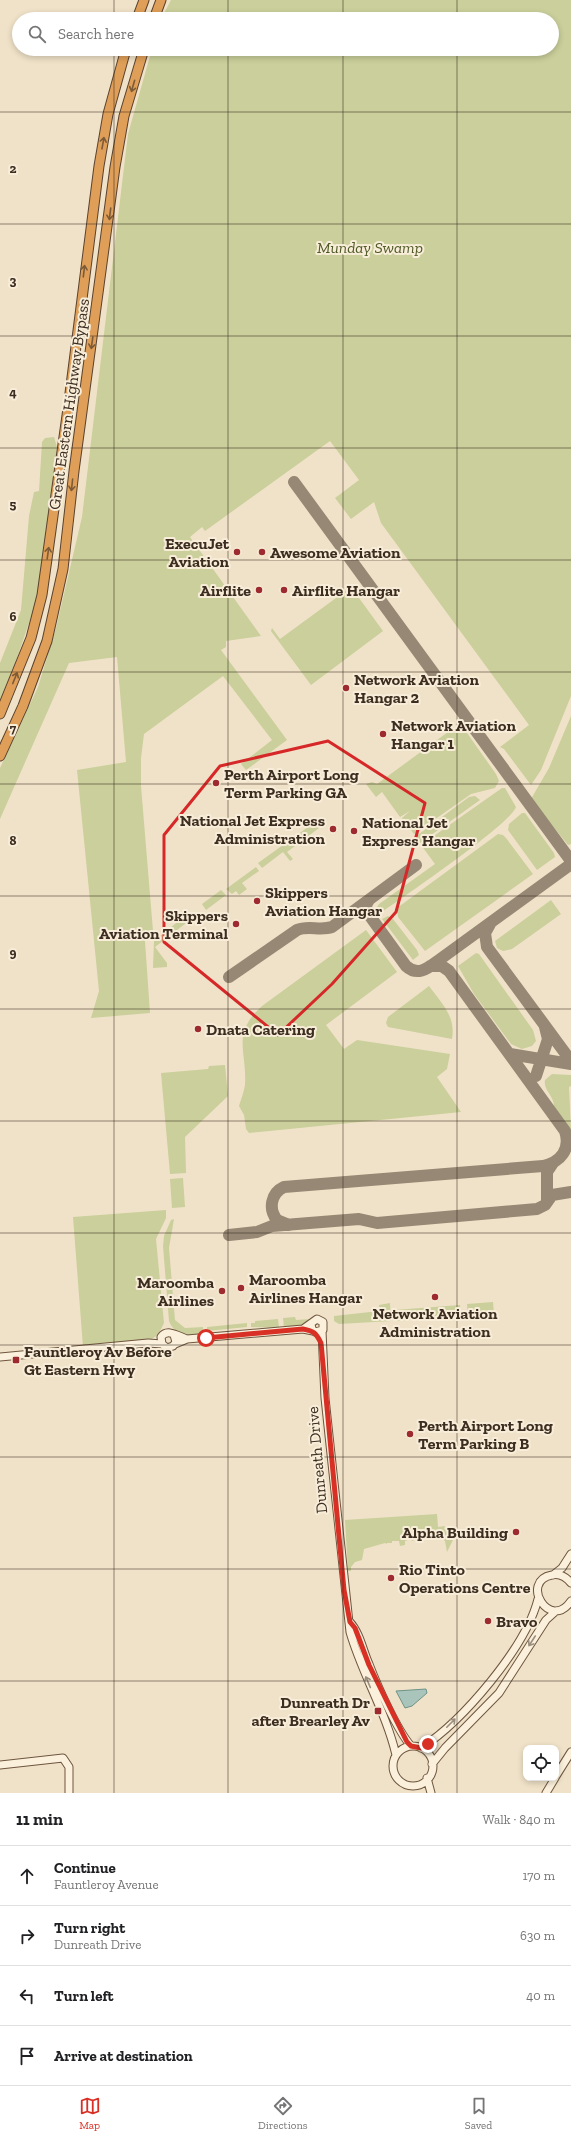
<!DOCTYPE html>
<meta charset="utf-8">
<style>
:root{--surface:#fff;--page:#f2f2f2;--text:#202124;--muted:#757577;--line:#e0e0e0;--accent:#d93025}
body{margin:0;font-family:"Zilla Slab",serif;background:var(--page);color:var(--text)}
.controls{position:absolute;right:12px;bottom:12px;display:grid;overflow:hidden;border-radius:8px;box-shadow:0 2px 6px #0003}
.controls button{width:36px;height:36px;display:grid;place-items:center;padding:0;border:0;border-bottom:1px solid var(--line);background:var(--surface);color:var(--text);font:20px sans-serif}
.stop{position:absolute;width:12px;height:12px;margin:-9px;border:3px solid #d93025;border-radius:50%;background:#fff}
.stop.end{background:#d93025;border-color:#fff;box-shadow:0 1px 4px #0008}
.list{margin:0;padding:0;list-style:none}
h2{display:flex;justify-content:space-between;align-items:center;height:52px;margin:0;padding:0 16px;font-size:17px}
h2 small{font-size:13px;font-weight:400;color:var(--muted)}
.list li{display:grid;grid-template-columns:26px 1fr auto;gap:12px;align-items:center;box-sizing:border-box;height:60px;padding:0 16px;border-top:1px solid var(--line)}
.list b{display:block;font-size:15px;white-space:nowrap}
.list p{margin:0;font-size:13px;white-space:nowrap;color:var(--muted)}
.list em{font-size:13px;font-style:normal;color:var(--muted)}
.icon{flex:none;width:22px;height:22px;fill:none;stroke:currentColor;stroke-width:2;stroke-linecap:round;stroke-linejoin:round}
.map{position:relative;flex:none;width:571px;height:1793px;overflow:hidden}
.search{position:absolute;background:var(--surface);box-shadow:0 2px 6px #0003;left:12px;right:12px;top:12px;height:44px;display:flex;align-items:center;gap:10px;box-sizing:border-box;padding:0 14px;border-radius:22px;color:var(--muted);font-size:15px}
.sheet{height:292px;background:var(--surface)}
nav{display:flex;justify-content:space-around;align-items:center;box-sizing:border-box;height:56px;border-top:1px solid var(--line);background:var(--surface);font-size:11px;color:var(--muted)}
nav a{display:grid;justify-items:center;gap:2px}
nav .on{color:var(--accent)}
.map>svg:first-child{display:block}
</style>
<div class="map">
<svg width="571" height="1793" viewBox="0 0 571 1793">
<rect width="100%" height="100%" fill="#f0e2c8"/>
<!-- green -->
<path fill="#cacf9b" d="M171,0h400v696l-30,74 -10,15 -27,-36 -4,-2 29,-22 -148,-202 -7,-21 -23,17 -16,-21 24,-18 -29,-39 -125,90 -3,-4 -12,10 71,99 -35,5v6l-5,3 66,90 -41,30 -5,-6 31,-24 -49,-64 -79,58 -3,24v28l12,145 -8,10 5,72 -59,5 8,-27 -22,-221 49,-8 -9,-105 -48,6 -69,156v-51l38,-81 18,-59 26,-111 46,-383 24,-85h400v-30h-391z
M54,437l3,10 -12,110 -8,43 -37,107v-44l21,-53 8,-94 5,-24 5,-1 3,-49 3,-4z
M351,587l32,44 -72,54 -40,-54 1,-3 8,11z
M571,716v128l-3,1 -37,-46 18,-31z
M456,729h6l5,4 29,41 3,7 -4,7 -24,6 -57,40 -12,-16 8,-7 -10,6 -18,-25 -6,5 -10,-13 6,-2 5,2 71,-52z
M502,788h3l11,19c-6,18 -116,92 -138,108l-3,-5 4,-6 56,-40 -14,-19z
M475,796l5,4 -60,43 -5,-6 54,-40z
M522,813h3l29,40 1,4 -18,13 -29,-40 1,-6z
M315,822l4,6 -32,24 6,7 -3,2 -7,-9 -21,16 -4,-5z
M498,834l5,1 3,3 27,36 -108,77 -27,-34 -1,-9z
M256,867l3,4 -17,12 5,6 -8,6 -3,-4 -4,3 -6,-5z
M221,890l5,5 -20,15 -4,-6z
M551,900l10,14 -49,35 -9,2 -6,-3 -2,-7z
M186,915l4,5 -35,27 12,16v4l-14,1 1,-27z
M388,916l5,3 24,31 2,5 -6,5 -31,-41z
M366,930l31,42 -71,53 18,24 13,-9 93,14 -3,15 -10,8 24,35 -212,21 -3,-4 -2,-14 -5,-9c2,-7 5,-14 6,-21 2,-35 -14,-51 17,-79z
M476,953l3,1 54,76 3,11 -4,5 -10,3 -11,-5 -37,-50 -16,-28z
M429,986c13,18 27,30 23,53l-64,-12 -2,-4 2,-6z
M225,1065l3,31 -43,41 1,36 -16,1 -9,-101 47,-4 1,-3z
M552,1074l19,1v11l-2,1 2,43 -17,-24c0,-10 -11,-16 -9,-26z
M183,1178l2,29 -13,1 -2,-29z
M166,1210v8l-10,21 8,84 -6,12 -8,5 -67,7 -10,-130z
M174,1219l-5,29 6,72 10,8 18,-1 -1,9c-14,0 -27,0 -33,-15l-6,-75 1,-10 7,-16z
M493,1302l1,12 -26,3 -1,-13z
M390,1303l1,18 -52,3 -5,-3v-5l45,-5v-6z
M460,1305l1,11 -65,5 -1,-11z
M295,1317l1,3 14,-1 -10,7 -16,2 -1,-10z
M278,1319l1,9 -28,-1v-4h4v-2z
M247,1323v4l-40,4v-4z
M437,1514l1,13 7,-1 -1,3 4,2v4l7,1 -8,16 -2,-11 -4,-3 -18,1 -5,2 -1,-2 -5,2 -1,-2 -6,2v4l-5,1 -1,-5h-7v2h-5v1l-2,-1 -21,6 -2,11 -7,2 -4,5v4h-3l-3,-51z"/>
<!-- water -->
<path fill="#a9c4bb" stroke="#6f9388" d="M426,1689l1,4 -15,13 -7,2 -9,-17z"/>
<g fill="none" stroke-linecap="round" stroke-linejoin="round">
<!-- taxiway -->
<path stroke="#968874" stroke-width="12" d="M294,482l277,379
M369,900l-3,5 1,7 39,54c12,11 22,2 33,-6l132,-96
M490,924l-5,9 2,14 84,114
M229,977l68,-47c11,-5 23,1 35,-3l84,-62
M510,1054l61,10
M536,1076l12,-37 -3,-12
M547,1202v-30l6,-9
M289,1225l-12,-5c-9,-11 -6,-27 7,-33l259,-21c18,-4 28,-17 22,-35l-116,-160 -7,-5h-12
M229,1235l28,-3 15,-6 87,-7 18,4 160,-14 8,-4 7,-10 19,-3"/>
<defs>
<path id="secondary" d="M303,1329l14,-10 6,3v8l-8,2 -3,-3 -1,-5
M322,1331l3,67 25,234c12,42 36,80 46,123
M174,1335l2,7 -3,4 -6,2 -5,-4 -1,-7c6,-9 17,-1 26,2
M175,1344l12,-5 116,-10 10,2
M0,1357l148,-14 14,1
M553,1575l9,-7 9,-14
M571,1583c-5,-6 -11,-10 -19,-8 -33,6 -2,57 19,26
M350,1622c10,11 13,29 19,42 8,21 28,66 42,82
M393 1766a20 20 0 1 1 40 0a20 20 0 1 1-40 0Z
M421,1748c42,-27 105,-101 117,-149
M432,1764l13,-16 54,-55 47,-73 10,-9
M0,1765l63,-7 6,9v26
M556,1776l15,-24
M427,1778l4,15
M546,1793l9,-15"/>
<path id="highway" d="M137,19l7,-19
M154,19l7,-19
M0,714l31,-76 11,-43 27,-194 30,-235 9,-52 18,-65
M0,756l23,-50 24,-65 16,-72 11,-98 41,-304 9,-51 20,-67"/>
</defs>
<!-- secondary casing -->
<use href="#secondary" stroke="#6e553f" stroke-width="9"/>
<!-- highway casing -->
<use href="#highway" stroke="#5a4230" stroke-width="11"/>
<!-- secondary -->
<use href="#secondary" stroke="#faf0db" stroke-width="7"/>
<!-- highway -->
<use href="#highway" stroke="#df9f58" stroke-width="9"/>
</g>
<!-- one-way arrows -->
<defs><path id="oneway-shaft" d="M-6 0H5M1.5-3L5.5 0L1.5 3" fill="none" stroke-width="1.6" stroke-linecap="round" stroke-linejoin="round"/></defs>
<g stroke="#7d5b36">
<use href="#oneway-shaft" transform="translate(133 86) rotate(106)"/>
<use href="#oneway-shaft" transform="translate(103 143) rotate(-80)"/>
<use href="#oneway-shaft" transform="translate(110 214) rotate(97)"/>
<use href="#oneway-shaft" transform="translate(84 271) rotate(-83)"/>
<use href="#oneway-shaft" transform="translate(92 343) rotate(98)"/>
<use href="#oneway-shaft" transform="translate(72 485) rotate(96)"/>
<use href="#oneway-shaft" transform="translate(48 553) rotate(-82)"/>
<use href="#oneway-shaft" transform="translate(15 678) rotate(-68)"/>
</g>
<g stroke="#9b8e7e">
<use href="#oneway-shaft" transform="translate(532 1641) rotate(123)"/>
<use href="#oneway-shaft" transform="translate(368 1682) rotate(-113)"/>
<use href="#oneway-shaft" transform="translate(451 1723) rotate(-45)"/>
</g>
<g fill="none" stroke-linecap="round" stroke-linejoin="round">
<!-- route -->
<path stroke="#d93025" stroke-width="5" d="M206,1338l97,-9c11,2 13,4 18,14l23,247 6,32 5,6 14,37 38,77 4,4 10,2 7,-4"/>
</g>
<!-- marked area -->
<path fill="none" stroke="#d62828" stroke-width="3" stroke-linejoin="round" d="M328,741l97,62 -29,109 -64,72 -54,51 -114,-93v-107l56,-69z"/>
<!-- grid -->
<path fill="none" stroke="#3c2d20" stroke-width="1" stroke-opacity="0.55" d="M114,0v19M228,0v19M343,0v19M457,0v19M114,49v1744M228,49v1744M343,49v1744M457,49v1744M0,112h571M0,224h571M0,336h571M0,448h571M0,560h571M0,672h571M0,784h571M0,896h571M0,1009h571M0,1121h571M0,1233h571M0,1345h571M0,1457h571M0,1569h571M0,1681h571"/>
<!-- markers -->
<g fill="#9d2a2f" stroke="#f7edd8" stroke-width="1.5">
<circle cx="237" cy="552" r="4"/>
<circle cx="262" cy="552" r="4"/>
<circle cx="259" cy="590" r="4"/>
<circle cx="284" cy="590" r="4"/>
<circle cx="346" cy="688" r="4"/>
<circle cx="383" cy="734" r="4"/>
<circle cx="216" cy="783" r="4"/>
<circle cx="333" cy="829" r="4"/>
<circle cx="354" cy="831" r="4"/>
<circle cx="257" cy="901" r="4"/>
<circle cx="236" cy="924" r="4"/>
<circle cx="198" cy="1029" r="4"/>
<circle cx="241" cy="1288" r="4"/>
<circle cx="222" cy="1291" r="4"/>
<circle cx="435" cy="1297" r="4"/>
<rect x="12" y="1356" width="8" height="8" rx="2"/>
<circle cx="410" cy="1434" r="4"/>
<circle cx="516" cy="1532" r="4"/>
<circle cx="391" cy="1578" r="4"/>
<circle cx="488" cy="1621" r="4"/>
<rect x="374" y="1707" width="8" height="8" rx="2"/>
</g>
<g text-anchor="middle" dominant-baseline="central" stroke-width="4" stroke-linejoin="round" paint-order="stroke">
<!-- park labels -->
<g font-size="16" font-style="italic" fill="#4e5926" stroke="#f7edd8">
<text x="370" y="247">Munday Swamp</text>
</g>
<!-- street labels -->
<g font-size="16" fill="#3c2d20" stroke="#f7edd8">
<text transform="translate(69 404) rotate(-82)">Great Eastern Highway Bypass</text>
<text transform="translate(317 1460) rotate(-95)">Dunreath Drive</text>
</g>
<!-- poi labels -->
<g font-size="16" font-weight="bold" fill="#3c2d20" stroke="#f7edd8" text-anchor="start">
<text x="229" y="543" text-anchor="end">ExecuJet<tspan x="229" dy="18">Aviation</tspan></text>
<text x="270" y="552">Awesome Aviation</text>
<text x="251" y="590" text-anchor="end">Airflite</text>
<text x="292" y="590">Airflite Hangar</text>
<text x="354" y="679">Network Aviation<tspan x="354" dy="18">Hangar 2</tspan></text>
<text x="391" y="725">Network Aviation<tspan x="391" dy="18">Hangar 1</tspan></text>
<text x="224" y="774">Perth Airport Long<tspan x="224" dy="18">Term Parking GA</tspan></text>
<text x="325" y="820" text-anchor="end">National Jet Express<tspan x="325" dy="18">Administration</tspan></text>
<text x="362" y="822">National Jet<tspan x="362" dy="18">Express Hangar</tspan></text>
<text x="265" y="892">Skippers<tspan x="265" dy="18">Aviation Hangar</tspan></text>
<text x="228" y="915" text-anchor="end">Skippers<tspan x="228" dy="18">Aviation Terminal</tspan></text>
<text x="206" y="1029">Dnata Catering</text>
<text x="249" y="1279">Maroomba<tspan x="249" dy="18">Airlines Hangar</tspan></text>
<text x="214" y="1282" text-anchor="end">Maroomba<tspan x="214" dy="18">Airlines</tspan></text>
<text x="435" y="1313" text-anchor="middle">Network Aviation<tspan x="435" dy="18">Administration</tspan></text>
<text x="24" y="1351">Fauntleroy Av Before<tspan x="24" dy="18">Gt Eastern Hwy</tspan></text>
<text x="418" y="1425">Perth Airport Long<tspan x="418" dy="18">Term Parking B</tspan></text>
<text x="508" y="1532" text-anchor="end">Alpha Building</text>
<text x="399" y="1569">Rio Tinto<tspan x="399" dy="18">Operations Centre</tspan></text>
<text x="496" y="1621">Bravo</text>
<text x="370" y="1702" text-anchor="end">Dunreath Dr<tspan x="370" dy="18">after Brearley Av</tspan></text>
</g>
</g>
<g font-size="13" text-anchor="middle" font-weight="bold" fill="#3c2d20" stroke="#f7edd8" stroke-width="4" stroke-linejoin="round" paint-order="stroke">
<text x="13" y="173">2</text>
<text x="13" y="285">3</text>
<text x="13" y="397">4</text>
<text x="13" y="509">5</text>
<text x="13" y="621">6</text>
<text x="13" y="733">7</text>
<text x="13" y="845">8</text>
<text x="13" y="957">9</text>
</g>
</svg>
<div class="controls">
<button><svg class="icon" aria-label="locate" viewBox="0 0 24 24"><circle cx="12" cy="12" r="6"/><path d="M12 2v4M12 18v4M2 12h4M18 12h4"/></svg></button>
</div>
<div class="stop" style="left:206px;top:1338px"></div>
<div class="stop end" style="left:428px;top:1744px"></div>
<div class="search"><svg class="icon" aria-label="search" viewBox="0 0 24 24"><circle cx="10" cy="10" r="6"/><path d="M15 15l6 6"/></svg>Search here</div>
</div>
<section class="sheet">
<h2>11 min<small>Walk · 840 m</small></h2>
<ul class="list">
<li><svg class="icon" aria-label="ahead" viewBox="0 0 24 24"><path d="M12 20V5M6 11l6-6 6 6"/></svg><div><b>Continue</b><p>Fauntleroy Avenue</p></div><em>170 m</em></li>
<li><svg class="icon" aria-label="right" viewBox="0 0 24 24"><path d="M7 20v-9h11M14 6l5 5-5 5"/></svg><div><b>Turn right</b><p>Dunreath Drive</p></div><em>630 m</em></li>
<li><svg class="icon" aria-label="left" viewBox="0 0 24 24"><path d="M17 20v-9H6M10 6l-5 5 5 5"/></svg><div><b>Turn left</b></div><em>40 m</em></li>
<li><svg class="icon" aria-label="arrive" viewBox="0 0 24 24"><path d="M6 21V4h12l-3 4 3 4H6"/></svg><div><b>Arrive at destination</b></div></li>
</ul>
</section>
<nav>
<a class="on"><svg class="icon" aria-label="map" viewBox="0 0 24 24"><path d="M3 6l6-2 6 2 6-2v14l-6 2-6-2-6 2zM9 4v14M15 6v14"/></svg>Map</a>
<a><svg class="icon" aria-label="directions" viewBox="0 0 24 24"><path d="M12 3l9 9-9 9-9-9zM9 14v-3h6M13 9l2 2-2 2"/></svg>Directions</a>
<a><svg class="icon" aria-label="saved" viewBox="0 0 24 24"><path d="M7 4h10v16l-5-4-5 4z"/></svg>Saved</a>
</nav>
